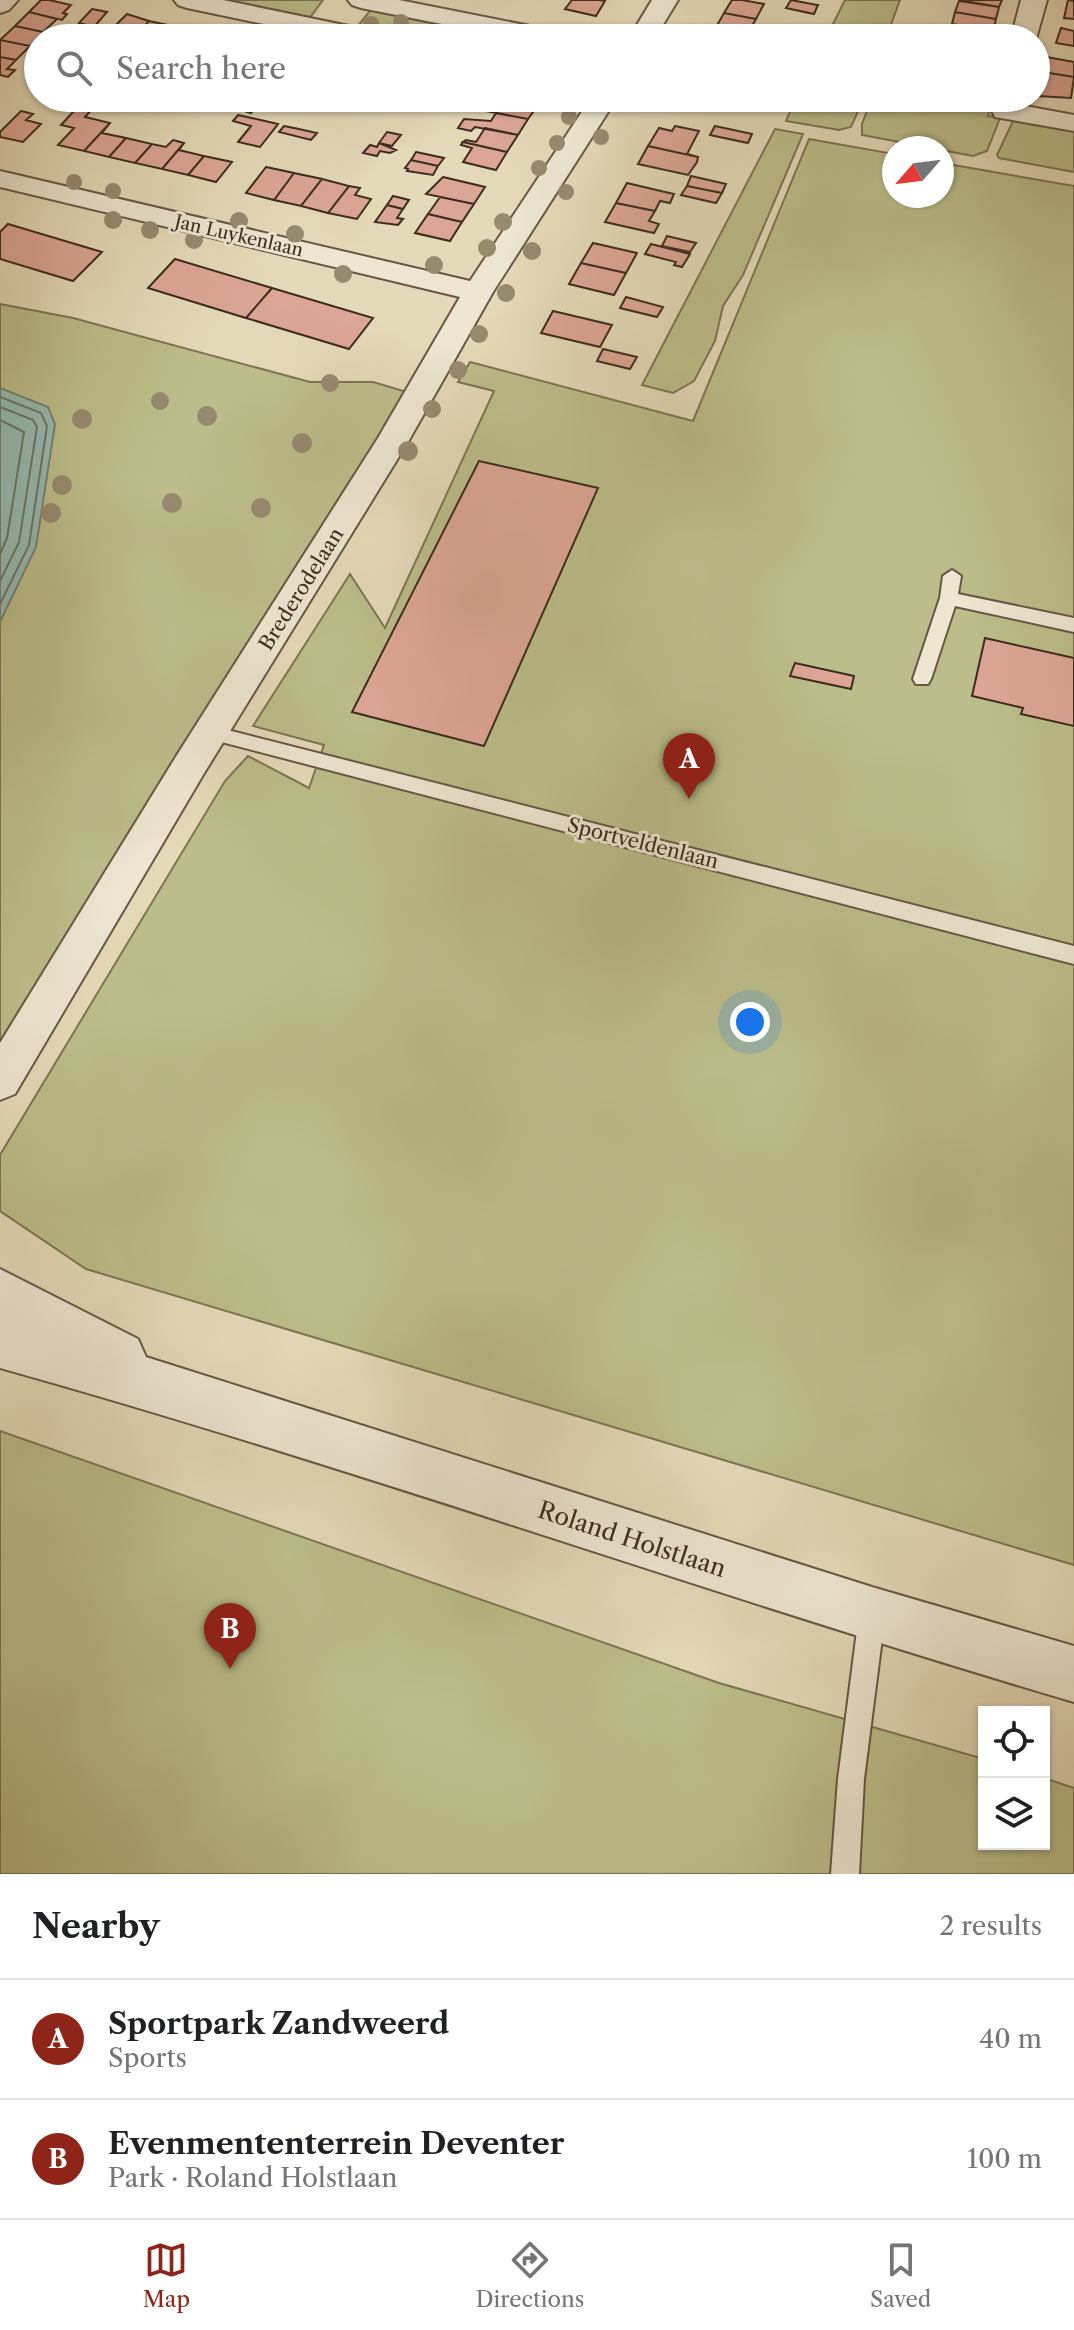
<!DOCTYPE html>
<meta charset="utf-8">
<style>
:root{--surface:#fff;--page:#f2f2f2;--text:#202124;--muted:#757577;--line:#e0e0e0;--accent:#8f2418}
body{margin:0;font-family:"Libre Caslon Text",serif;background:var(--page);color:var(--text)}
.controls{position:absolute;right:24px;bottom:24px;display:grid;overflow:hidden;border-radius:0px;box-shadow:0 2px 6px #0004}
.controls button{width:72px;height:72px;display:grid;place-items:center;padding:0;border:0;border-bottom:2px solid var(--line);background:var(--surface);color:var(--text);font:40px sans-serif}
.compass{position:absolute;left:882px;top:136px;width:72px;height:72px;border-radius:50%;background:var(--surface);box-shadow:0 2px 6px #0004;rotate:242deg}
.you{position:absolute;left:750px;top:1022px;width:28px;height:28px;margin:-20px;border:6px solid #fff;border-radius:50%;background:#1a73e8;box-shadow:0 0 0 12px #1a73e833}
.badge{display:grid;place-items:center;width:52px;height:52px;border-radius:50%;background:var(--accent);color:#fff;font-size:26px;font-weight:700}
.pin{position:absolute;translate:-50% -66px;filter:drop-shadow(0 2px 4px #0008)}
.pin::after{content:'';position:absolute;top:42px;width:28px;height:24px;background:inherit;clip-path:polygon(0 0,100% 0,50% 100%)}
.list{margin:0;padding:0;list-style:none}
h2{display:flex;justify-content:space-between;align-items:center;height:104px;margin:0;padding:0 32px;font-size:34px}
h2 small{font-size:26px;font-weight:400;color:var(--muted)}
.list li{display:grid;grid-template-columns:52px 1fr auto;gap:24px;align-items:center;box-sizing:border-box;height:120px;padding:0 32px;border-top:2px solid var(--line)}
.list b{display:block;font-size:30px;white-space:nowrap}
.list p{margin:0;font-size:26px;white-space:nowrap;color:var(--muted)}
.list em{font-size:26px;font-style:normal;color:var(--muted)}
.icon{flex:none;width:44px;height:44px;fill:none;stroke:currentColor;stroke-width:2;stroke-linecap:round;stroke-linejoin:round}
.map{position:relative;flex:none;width:1074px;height:1874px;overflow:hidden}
.search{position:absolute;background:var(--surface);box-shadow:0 2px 6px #0004;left:24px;right:24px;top:24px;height:88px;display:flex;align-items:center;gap:20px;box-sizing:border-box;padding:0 28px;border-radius:44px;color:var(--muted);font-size:30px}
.sheet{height:344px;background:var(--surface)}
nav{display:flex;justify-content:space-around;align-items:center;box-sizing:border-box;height:112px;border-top:2px solid var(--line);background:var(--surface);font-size:22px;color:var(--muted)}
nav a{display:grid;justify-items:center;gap:4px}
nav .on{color:var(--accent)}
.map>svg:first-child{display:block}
</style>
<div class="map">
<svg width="1074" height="1874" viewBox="0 0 1074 1874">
<rect width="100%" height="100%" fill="#e4d9b8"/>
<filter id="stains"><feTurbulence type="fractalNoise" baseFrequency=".0025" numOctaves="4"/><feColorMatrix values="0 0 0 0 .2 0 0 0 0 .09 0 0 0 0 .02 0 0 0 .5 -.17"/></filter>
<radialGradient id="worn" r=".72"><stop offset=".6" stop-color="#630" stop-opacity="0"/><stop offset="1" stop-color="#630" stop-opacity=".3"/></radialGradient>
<!-- green -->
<path fill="#bbbd8a" stroke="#7c7554" stroke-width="2" d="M217,0h106l-14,19z
M845,0h55l-14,38h-60z
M373,7l148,31h-118l-47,-10z
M796,98h68l-13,29 -12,3 -53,-9z
M872,98h101l19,3 -4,15 12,2 -13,33 -14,5 -111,-21v-11z
M1013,121l61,10v41l-75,-14 -2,-3z
M775,129l28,5 -60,141 -20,31 -8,35 -21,40 -21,12 -31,-8z
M809,139l85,15v42h48v-33l132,23v1379l-988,-296 -86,-58v-56l225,-374 23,-25 61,32 15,-43 -71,-19 97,-152 35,54 109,-237 -36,-9 12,-20 223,59z
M0,304l73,14 237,64h63l34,10 -407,654z
M0,1431l719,252 265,76v85h60v-66l30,10v86h-1074z"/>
<!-- water -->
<path fill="#95bab1" stroke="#728276" stroke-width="2" d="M0,388l48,19 7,17 -19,123 -36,75z"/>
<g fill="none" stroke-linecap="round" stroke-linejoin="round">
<!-- shore -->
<path stroke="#697468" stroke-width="2" d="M0,397l41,16 6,13 -18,119 -29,59
M0,407l33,13 4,7 -18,115 -19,39
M0,420l24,12 -17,106 -7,16"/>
</g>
<!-- building -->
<path fill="#dca696" stroke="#3d2d1e" stroke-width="2" d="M41,0h8l22,5 -8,8 4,1 -5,6 -33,-8z
M572,0h28l5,1 -9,15 -31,-7z
M732,0h10l22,4 -8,15 -32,-6z
M791,0l26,5h1l-4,9 -28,-6z
M959,0h43l-3,7z
M1068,0l6,1v18l-10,-1z
M959,1l40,6 -3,12 -41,-7z
M92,9l15,3 -13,15 -15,-4z
M29,12l28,7 -14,13 -28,-6z
M955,12l41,7 -3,12 -41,-7z
M724,13l32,6 -9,16 -32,-6z
M127,14l22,7 -16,17h-30z
M149,21l23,5 -10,12h-29z
M952,24l41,7 -3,7 -42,-2z
M15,26l28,6 -13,14 -30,-6z
M172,26l25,5 -6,7h-29z
M1061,28l13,3v15l-18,-3z
M0,40l30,6 -14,14 -16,-3z
M1041,56l33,6v15l-37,-6z
M0,57l16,3 -9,9 8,1 -7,7 -8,-2z
M1037,71l37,6 -3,21 -33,-2z
M86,98h16l-17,19 25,6 -26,28 -26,-6 16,-17 -13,-3z
M219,98h22l-8,11 -20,-4z
M248,98h16l-13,15 -13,-4z
M462,98h17l-7,10 -15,-3z
M487,98h25l27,6 -11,15 -42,-8 4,-5 -7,-2z
M21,111l12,3 -7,6 15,4 -18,18 -23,-5v-5z
M496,113l32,6 -10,16 -43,-8 -4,4 -13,-3 6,-9 27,2z
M238,115l27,6 13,3 -18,23 -22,-5 13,-16 -18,-5z
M110,123l-8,10 24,5 -17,19 -25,-6z
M284,126l15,3 18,4 -6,7 -32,-8z
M675,126l24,5 -12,23 11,3 -50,-11 11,-18 13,3z
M715,126l37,8 -4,9 -38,-8z
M485,128l33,7 -11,17 -44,-10 3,-2 10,2z
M387,132l14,3 -9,11 -13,-3z
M126,138l26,6 -17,19 -26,-6z
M173,140l11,3 -22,26 -27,-6 17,-19 14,3z
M463,142l44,10 -11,18 -33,-8 9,-14 -11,-3z
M184,143l-5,7 25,6 -16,19 -26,-6z
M379,143l17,7 -6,3 -10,-2 -3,5 -14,-3 7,-8 7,2z
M648,146l50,11 -1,5 -9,13 -50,-11z
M416,152l28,6 -6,8 -27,-6z
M204,156l28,6 -16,20 -28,-7z
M411,160l27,6 -5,9 -26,-4 1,-2 -3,-1z
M266,167l28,6 -20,27 -28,-7z
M294,173l28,6 -21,27 -27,-6z
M691,176l35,8 -4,9 -35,-7z
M443,177l42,10 -11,17 -48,-10z
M322,179l27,7 -21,27 -27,-7z
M627,183l38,9 9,2 -4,9 -10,-2 -5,10 -39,-8z
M349,186l11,2 -5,7 16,4 -14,20 -29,-6z
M687,186l35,7 -6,10 -35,-8z
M393,196l16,4 -6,9 -16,-4z
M440,197l34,7 -12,18 -34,-8z
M616,203l39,8 -6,10 10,3 -5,9 -49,-11z
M387,205l16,4 -6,9 6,1 -5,6 -23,-3z
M428,214l34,8 -12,19 -35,-8z
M8,224l94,28 -29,29 -73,-22v-27z
M667,236l29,7 -6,9 -28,-6z
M593,243l44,10 -11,20 -45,-10z
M651,244l39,10 -8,13 -8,-2 2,-3 -31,-8z
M175,259l97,29 -26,30 -98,-30z
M581,263l45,10 -12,22 -45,-11z
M272,288l101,30 -24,31 -103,-31z
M626,297l37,10 -6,10 -37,-9z
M553,311l59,14 -12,22 -59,-14z
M603,349l34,8 -7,12 -33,-8z
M479,461l119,27 -114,258 -132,-34z
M985,638l89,20v68l-53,-12 2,-6 -51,-12z
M795,663l59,13 -3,13 -61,-13z"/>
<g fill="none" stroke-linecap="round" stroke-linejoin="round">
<defs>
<path id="service" d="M952,570l9,6 -3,18 116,24v14l-119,-26 -24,73 -3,5h-12l-3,-5 27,-81 3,-22z
M212,726l862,220v18l-868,-226 -3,-5 3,-5z
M872,1602l9,4 4,9 -21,164 -5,95h-28l7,-95 21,-164 4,-9z"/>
<path id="minor" d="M0,0h18l-9,10 -9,3z
M174,0h49l145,30 9,3 4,5h-50l-144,-30 -9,-3z
M348,0h51l151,30 9,3 4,5h-51l-151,-30 -9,-3z
M652,0h26l-23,38h-26z
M1021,0h26l-11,39 -25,-1z
M591,98h26l-124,194 -85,150 -205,333 -188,319 -15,6v-57l177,-288 201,-317 82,-141 -460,-110v-16l470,110z
M995,98h26l-1,7 54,10v16l-79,-14 -3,-6z"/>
<path id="tertiary" d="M0,1269l138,70 8,18 726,230 202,59v56c-360,-106 -713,-233 -1074,-334z"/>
</defs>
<!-- service casing -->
<use href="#service" stroke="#675844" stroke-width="4"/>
<!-- minor casing -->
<use href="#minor" stroke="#675844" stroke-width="4"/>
<!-- tertiary casing -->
<use href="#tertiary" stroke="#675844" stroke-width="4"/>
<!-- service -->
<use href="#service" fill="#ede6d1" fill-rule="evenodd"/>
<!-- minor -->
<use href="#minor" fill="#ede6d1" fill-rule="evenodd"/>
<!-- tertiary -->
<use href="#tertiary" fill="#ede6d1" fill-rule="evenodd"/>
</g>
<!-- trees -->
<g fill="#968a6f">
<circle cx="401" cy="22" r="8"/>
<circle cx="371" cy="24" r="8"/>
<circle cx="569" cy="117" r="8"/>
<circle cx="601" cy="137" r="8"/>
<circle cx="557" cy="143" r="8"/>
<circle cx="539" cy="168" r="8"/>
<circle cx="74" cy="182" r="8"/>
<circle cx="113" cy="191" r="8"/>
<circle cx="566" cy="192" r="8"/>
<circle cx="113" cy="220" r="9"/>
<circle cx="239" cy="221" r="9"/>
<circle cx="503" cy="222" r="9"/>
<circle cx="150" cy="230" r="9"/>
<circle cx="295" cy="234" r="9"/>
<circle cx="194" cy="240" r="9"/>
<circle cx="487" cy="248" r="9"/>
<circle cx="532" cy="251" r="9"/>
<circle cx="434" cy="265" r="9"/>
<circle cx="343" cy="274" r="9"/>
<circle cx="506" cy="293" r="9"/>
<circle cx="479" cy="334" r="9"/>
<circle cx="458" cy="370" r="9"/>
<circle cx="330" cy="383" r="9"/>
<circle cx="160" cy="401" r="9"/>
<circle cx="432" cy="409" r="9"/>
<circle cx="207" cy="416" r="10"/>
<circle cx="82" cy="419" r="10"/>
<circle cx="302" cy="443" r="10"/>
<circle cx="408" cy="451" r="10"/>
<circle cx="62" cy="485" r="10"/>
<circle cx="172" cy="503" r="10"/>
<circle cx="261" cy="508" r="10"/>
<circle cx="51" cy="513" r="10"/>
</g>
<g text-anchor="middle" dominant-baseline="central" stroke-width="6" stroke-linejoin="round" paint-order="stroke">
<!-- far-street labels -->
<g font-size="18" fill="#3d2d1e" stroke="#ede6d1">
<text transform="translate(239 236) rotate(13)">Jan Luykenlaan</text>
</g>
<!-- street labels -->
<g font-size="20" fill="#3d2d1e" stroke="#ede6d1">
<text transform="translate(301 589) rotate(-58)">Brederodelaan</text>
<text transform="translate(643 843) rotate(14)">Sportveldenlaan</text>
</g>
<!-- near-street labels -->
<g font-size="24" fill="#3d2d1e" stroke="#ede6d1">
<text transform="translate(632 1539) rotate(18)">Roland Holstlaan</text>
</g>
</g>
<rect width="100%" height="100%" filter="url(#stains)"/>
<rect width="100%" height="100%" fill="url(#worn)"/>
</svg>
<div class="controls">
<button><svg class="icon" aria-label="locate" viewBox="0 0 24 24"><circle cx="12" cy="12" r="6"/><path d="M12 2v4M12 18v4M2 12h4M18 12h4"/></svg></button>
<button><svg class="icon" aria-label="layers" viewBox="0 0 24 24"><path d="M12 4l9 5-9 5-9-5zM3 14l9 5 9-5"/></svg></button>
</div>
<svg class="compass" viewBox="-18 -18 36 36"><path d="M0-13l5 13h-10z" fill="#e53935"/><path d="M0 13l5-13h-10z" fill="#757577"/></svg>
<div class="you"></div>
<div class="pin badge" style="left:689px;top:799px">A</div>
<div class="pin badge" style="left:230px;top:1669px">B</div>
<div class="search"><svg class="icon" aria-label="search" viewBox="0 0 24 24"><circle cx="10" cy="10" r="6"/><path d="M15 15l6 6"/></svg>Search here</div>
</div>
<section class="sheet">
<h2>Nearby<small>2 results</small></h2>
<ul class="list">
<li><span class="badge">A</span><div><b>Sportpark Zandweerd</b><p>Sports</p></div><em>40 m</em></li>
<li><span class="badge">B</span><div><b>Evenmententerrein Deventer</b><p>Park · Roland Holstlaan</p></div><em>100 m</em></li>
</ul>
</section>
<nav>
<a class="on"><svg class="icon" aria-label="map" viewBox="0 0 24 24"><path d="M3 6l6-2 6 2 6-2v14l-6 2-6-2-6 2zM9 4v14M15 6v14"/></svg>Map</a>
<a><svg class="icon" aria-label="directions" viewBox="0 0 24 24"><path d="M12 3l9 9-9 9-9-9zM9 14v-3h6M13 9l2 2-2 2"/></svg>Directions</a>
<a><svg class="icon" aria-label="saved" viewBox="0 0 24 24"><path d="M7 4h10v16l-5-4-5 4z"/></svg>Saved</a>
</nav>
